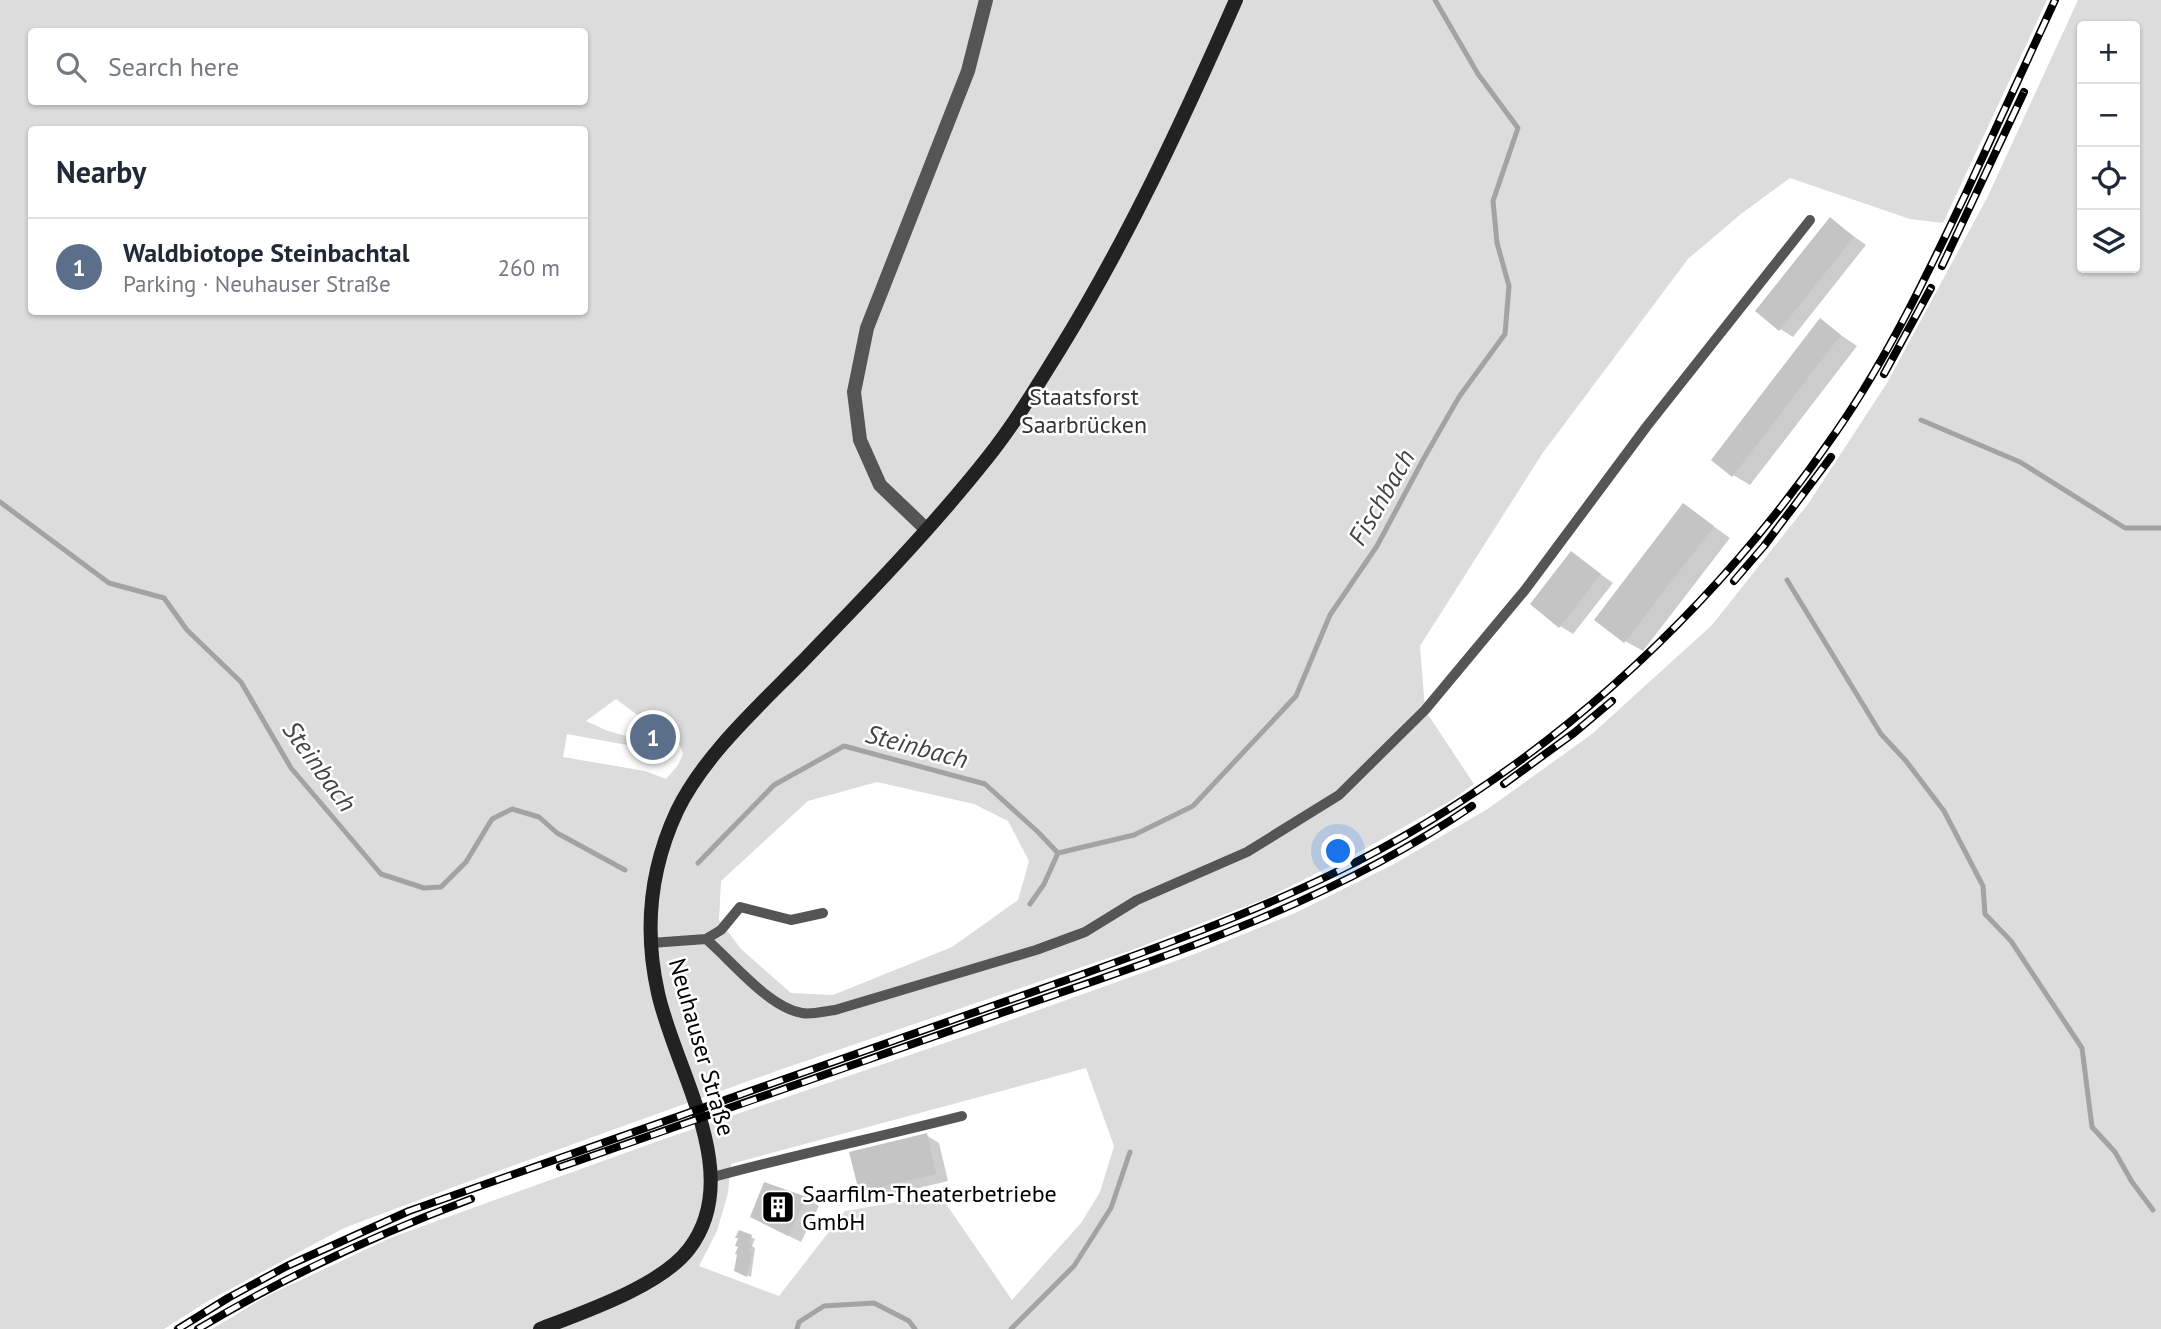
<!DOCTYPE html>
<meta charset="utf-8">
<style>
:root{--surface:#fff;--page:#f6f6f7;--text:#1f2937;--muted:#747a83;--line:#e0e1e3;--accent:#0f766e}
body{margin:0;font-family:"PT Sans",sans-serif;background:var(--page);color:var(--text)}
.controls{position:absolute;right:21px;top:21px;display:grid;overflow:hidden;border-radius:7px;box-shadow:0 2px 5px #0004}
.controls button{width:63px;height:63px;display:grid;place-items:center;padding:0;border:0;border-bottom:2px solid var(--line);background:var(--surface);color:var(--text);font:35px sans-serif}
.you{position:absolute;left:1339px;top:852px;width:24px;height:24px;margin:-18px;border:5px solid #fff;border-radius:50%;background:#1a73e8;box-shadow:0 0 0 10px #1a73e833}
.badge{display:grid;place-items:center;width:46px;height:46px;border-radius:50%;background:var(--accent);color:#fff;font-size:23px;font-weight:700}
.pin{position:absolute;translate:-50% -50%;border:4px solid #fff;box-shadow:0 2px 7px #0006}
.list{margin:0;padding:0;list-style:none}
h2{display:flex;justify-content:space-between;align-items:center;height:91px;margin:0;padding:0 28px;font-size:30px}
h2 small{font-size:23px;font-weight:400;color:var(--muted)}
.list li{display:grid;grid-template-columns:46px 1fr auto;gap:21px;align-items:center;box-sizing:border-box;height:98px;padding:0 28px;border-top:2px solid var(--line)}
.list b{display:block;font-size:26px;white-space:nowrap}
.list p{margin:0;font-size:23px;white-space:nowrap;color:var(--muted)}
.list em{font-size:23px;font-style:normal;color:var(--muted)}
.icon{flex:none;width:38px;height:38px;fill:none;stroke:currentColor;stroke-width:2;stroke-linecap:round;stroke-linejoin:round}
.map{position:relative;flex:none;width:2161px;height:1329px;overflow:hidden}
.search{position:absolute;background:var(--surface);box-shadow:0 2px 5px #0004;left:28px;top:28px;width:560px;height:77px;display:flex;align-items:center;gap:18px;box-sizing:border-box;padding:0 24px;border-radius:7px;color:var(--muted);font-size:26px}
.panel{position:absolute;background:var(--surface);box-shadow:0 2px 5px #0004;left:28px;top:126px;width:560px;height:189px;border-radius:7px}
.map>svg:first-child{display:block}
</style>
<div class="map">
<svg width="2161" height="1329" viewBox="0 0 2161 1329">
<rect width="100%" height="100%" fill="#fff"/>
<!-- green -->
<path fill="#dcdcdc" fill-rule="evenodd" d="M0,0h2047l-104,223 -33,-4 -120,-41 -49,36 -53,45 -146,195 -122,192 5,64 49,74 -22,16 -91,51 -94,47 -135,52 -347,118 -326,117 -115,43 -136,73 -44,28h-164zM32,32h552v70h-552zM32,130h552v182h-552zM616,699l28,21 9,-7c14,13 24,23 30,41l-5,11 -12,14 -21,-8 -82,-14 4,-23 87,16 -6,-8 -40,-11 -22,-10zM877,782l97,22 34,17 21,40 -11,39 -66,47 -119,48 -42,-2 -50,-44 -22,-29 2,-39 87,-80z
M2078,0h83v1329h-1949l55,-33 123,-58 271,-98 310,-106 221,-79 103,-42 101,-50 93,-55 103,-74 120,-109 96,-121 79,-121 101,-187zM2082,26h53v242h-53zM1086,1068l28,78 -14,46 -19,31 -69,77 -72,-105 -95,16 -66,85 -80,-30 18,-35 11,-38 3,-29z"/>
<!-- shadow -->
<path fill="#0003" d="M1830,219l36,26 -73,92 -13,-8z
M1820,321l37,25 -107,139 -17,-10z
M1684,505l46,33 -87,113 -18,-10z
M1571,553l42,30 -40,51 -13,-8z
M926,1135l13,8 9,38 -74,18 -14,-8z
M806,1198l13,8 -18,36 -36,-18z
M740,1232l15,7 -3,7 3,2 -4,29 -12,-5z"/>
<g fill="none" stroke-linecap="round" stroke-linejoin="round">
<!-- stream -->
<path stroke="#a3a3a3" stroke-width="5" d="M1921,420l99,42 105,66h36
M0,502l109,81 55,15 23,32 54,52 50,86 90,106 43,14 17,-1 25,-25 26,-43 20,-10 27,8 18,16 68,37
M1787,580l94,154 25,27 38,50 39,75 2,28 26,27 71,107 10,79 23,25 17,30 21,28
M698,863l76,-78 70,-39 141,38 52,47 21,22
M1030,904l14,-20 14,-31 76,-18 59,-29 103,-110 34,-81 47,-69 47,-88 35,-61 46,-63 4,-48 -12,-43 -4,-42 25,-73 -40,-54 -43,-74
M797,1329l2,-7 25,-16 50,-3 35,18 6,8
M1011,1329l63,-63 37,-58 19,-56"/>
</g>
<!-- building -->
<path fill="#c4c4c4" d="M1830,217l24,20 -75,94 -24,-20z
M1820,318l21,17 -109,142 -21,-17z
M1683,503l31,23 -90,117 -30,-23z
M1571,551l30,23 -42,54 -29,-24z
M927,1133l9,41 -77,18 -10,-40z
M764,1182l43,15 -19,39 -38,-19z
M739,1230l13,5 -3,8 3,1 -3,7 3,1 -5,25 -13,-6 3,-16 -2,-1 3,-7 -3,-1 3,-8h-3z"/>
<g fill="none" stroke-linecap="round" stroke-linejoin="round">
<!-- service -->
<path stroke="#555" stroke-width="10" d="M706,939l15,-9 19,-23 51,13 32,-7
M651,943l55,-4c26,22 62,68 96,74 10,2 23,-2 33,-3l201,-60 49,-18 52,-32 110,-48 92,-57 86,-85 100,-120 122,-164 163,-206
M713,1177c82,-22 166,-40 249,-61"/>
<!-- tertiary -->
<path stroke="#555" stroke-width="14" d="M926,529l-46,-44 -20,-45 -6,-48 13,-64 101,-257 18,-71"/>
<!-- secondary -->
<path stroke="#222" stroke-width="14" d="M540,1329c44,-17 121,-43 149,-80 57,-74 -14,-178 -31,-256 -14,-62 -8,-124 19,-182 27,-56 82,-105 125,-149 64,-66 129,-133 186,-205 27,-34 49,-71 72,-108 69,-112 123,-229 176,-349"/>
<defs>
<path id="rail" d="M1942,266l82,-174
M1884,374l47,-86
M1734,581l30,-35 67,-89
M1504,784l70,-51 38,-32
M560,1167c148,-51 296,-103 444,-155 161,-55 327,-109 468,-206
M178,1329l50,-31 59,-32 122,-55 666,-234c86,-31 172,-62 255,-102 205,-99 378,-256 506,-443 52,-75 92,-159 131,-241 29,-64 59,-127 88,-191
M198,1329c88,-53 177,-94 273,-130"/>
</defs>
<!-- rail casing -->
<use href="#rail" stroke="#000" stroke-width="8"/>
<!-- rail -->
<use href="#rail" stroke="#fff" stroke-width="5" stroke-dasharray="16" stroke-linecap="butt"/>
</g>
<!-- icons -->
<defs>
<symbol id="building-square" viewBox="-11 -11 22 22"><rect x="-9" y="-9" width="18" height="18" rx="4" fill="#000" stroke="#fff"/><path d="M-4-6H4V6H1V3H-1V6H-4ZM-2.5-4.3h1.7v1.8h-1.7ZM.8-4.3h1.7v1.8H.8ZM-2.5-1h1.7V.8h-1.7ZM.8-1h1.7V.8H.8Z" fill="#fff"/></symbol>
</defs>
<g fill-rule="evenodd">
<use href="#building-square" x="759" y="1188" width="38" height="38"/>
</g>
<g text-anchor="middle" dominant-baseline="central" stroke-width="5" stroke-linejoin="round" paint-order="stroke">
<!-- park labels -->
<g font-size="24" fill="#333" stroke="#fff">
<text x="1084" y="396">Staatsforst<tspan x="1084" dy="28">Saarbrücken</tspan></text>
</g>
<!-- street labels -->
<g font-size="24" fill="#000" stroke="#fff">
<text transform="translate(702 1047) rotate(74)">Neuhauser Straße</text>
</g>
<!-- poi labels -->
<g font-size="24" fill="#000" stroke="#fff" text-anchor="start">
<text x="802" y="1193">Saarfilm-Theaterbetriebe<tspan x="802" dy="28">GmbH</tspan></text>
</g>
<!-- water labels -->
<g font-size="26" font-style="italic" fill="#444" stroke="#fff">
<text transform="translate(1381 497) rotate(-60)">Fischbach</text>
<text transform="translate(917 746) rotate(15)">Steinbach</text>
<text transform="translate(320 766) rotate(54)">Steinbach</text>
</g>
</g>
</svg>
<div class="controls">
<button>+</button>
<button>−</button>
<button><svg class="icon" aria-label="locate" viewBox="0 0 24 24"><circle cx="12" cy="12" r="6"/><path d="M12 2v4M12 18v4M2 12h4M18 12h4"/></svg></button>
<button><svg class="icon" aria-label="layers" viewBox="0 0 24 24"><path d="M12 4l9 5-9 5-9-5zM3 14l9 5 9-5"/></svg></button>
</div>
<div class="you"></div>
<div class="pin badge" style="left:653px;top:737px;background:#5c6f8a">1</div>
<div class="search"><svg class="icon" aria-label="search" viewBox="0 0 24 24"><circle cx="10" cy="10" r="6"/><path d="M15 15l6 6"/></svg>Search here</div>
<section class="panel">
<h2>Nearby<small></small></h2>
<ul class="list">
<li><span class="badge" style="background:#5c6f8a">1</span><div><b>Waldbiotope Steinbachtal</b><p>Parking · Neuhauser Straße</p></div><em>260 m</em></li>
</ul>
</section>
</div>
